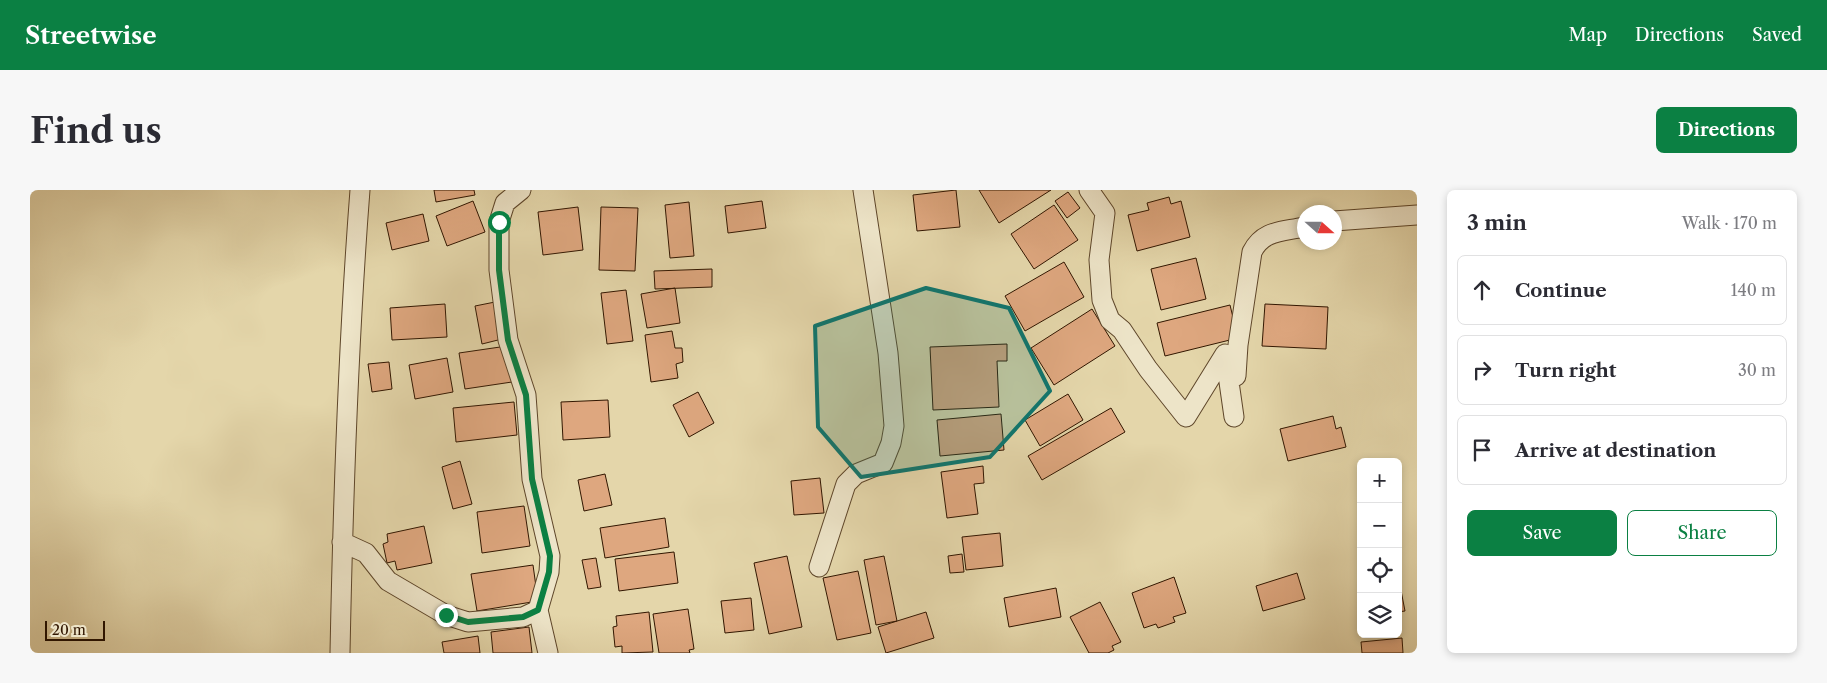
<!DOCTYPE html>
<meta charset="utf-8">
<style>
:root{--surface:#fff;--page:#f7f7f7;--text:#2b2b33;--muted:#7c7c81;--line:#e1e1e2;--accent:#0b8043}
body{margin:0;font-family:"Libre Caslon Text",serif;background:var(--page);color:var(--text)}
.controls{position:absolute;right:15px;bottom:15px;display:grid;overflow:hidden;border-radius:8px;box-shadow:0 2px 8px #0003}
.controls button{width:45px;height:45px;display:grid;place-items:center;padding:0;border:0;border-bottom:1px solid var(--line);background:var(--surface);color:var(--text);font:25px sans-serif}
.compass{position:absolute;left:1267px;top:15px;width:45px;height:45px;border-radius:50%;background:var(--surface);box-shadow:0 2px 8px #0003;rotate:111deg}
.scale{position:absolute;left:15px;bottom:12px;width:60px;box-sizing:border-box;padding-left:5px;border:2px solid #311600;border-top:0;font-size:14px;line-height:18px;white-space:nowrap;color:#311600;-webkit-text-stroke:4px #ede4c8;paint-order:stroke}
.stop{position:absolute;width:15px;height:15px;margin:-11px;border:4px solid #0b8043;border-radius:50%;background:#fff}
.stop.end{background:#0b8043;border-color:#fff;box-shadow:0 1px 5px #0008}
.list{margin:0;padding:0;list-style:none}
h2{display:flex;justify-content:space-between;align-items:center;height:65px;margin:0;padding:0 20px;font-size:21px}
h2 small{font-size:16px;font-weight:400;color:var(--muted)}
.list li{display:grid;grid-template-columns:32px 1fr auto;gap:15px;align-items:center;box-sizing:border-box;height:70px;margin:0 10px 10px;padding:0 10px;border:1px solid var(--line);border-radius:8px}
.list b{display:block;font-size:19px;white-space:nowrap}
.list em{font-size:16px;font-style:normal;color:var(--muted)}
.actions{display:flex;gap:10px;padding:15px 20px}
.actions a{flex:1;padding:11px 0;border:1px solid var(--accent);border-radius:8px;text-align:center;font-size:18px;color:var(--accent)}
.actions .main{background:var(--accent);color:#fff}
.icon{flex:none;width:28px;height:28px;fill:none;stroke:currentColor;stroke-width:2;stroke-linecap:round;stroke-linejoin:round}
.map{position:relative;flex:none;width:1387px;height:463px;overflow:hidden;border-radius:8px}
header{display:flex;align-items:center;gap:30px;box-sizing:border-box;height:70px;padding:0 25px;background:var(--accent);color:#fff}
header strong{font-size:24px}
nav{display:flex;gap:28px;margin-inline-start:auto;font-size:18px}
.intro{display:flex;align-items:center;justify-content:space-between;box-sizing:border-box;height:120px;padding:0 30px}
h1{margin:0;font-size:35px}
.button{padding:12px 22px;border-radius:8px;background:var(--accent);color:#fff;font-size:18px;font-weight:700}
main{display:flex;gap:30px;padding:0 30px}
aside{flex:1;background:var(--surface);border-radius:8px;box-shadow:0 2px 8px #0003}
.map>svg:first-child{display:block}
</style>
<header>
<strong>Streetwise</strong>
<nav><a>Map</a><a>Directions</a><a>Saved</a></nav>
</header>
<div class="intro"><h1>Find us</h1><a class="button">Directions</a></div>
<main>
<div class="map">
<svg width="1387" height="463" viewBox="0 0 1387 463">
<rect width="100%" height="100%" fill="#e4d6aa"/>
<filter id="stains"><feTurbulence type="fractalNoise" baseFrequency=".004" numOctaves="4"/><feColorMatrix values="0 0 0 0 .2 0 0 0 0 .09 0 0 0 0 .02 0 0 0 .5 -.17"/></filter>
<radialGradient id="worn" r=".72"><stop offset=".6" stop-color="#630" stop-opacity="0"/><stop offset="1" stop-color="#630" stop-opacity=".3"/></radialGradient>
<!-- building -->
<path fill="#dea77f" stroke="#311600" d="M404,0h40l1,5 -39,7z
M926,0l4,37 -43,4 -4,-36z
M949,0h72l-52,33z
M1038,2l12,16 -13,10 -12,-17z
M1139,7l2,7 10,-3 9,36 -53,14 -9,-36 21,-5 -2,-7z
M443,11l12,31 -38,14 -11,-30z
M732,11l4,27 -38,5 -3,-27z
M659,12l5,54 -24,2 -5,-53z
M1024,15l24,35 -44,29 -23,-35z
M548,17l5,43 -40,5 -5,-43z
M571,17l37,1 -3,63 -36,-1z
M393,24l6,27 -37,9 -6,-27z
M1166,68l10,41 -45,11 -10,-41z
M1034,72l20,35 -59,34 -20,-35z
M682,79v18l-57,2 -1,-18z
M645,98l5,35 -33,5 -6,-34z
M596,100l7,51 -26,3 -6,-51z
M465,112l7,37 -20,5 -7,-38z
M415,114l2,33 -55,3 -2,-32z
M1235,114l63,3 -2,42 -64,-3z
M1200,115l8,33 -73,18 -8,-33z
M1062,119l23,37 -61,39 -23,-37z
M642,141l3,17h7l1,14 -7,2 2,14 -27,4 -6,-47z
M977,154v17h-10l2,46 -66,3 -3,-63z
M477,156l5,36 -47,7 -6,-36z
M417,168l6,34 -38,7 -6,-34z
M359,172l3,27 -20,3 -4,-28z
M668,202l16,31 -25,14 -16,-32z
M1038,204l15,26 -43,26 -15,-26z
M578,210l2,37 -47,3 -2,-38z
M484,212l3,33 -61,7 -3,-34z
M1081,218l14,24 -83,48 -14,-24z
M971,224l3,36 -64,6 -3,-36z
M1303,226l3,13 5,-2 5,20 -58,14 -8,-32z
M430,271l12,43 -19,5 -11,-42z
M953,276l1,17 -10,1 4,30 -31,4 -6,-46z
M575,284l7,31 -28,6 -6,-31z
M790,288l4,35 -30,2 -3,-34z
M494,316l6,40 -48,7 -5,-41z
M635,328l4,29 -64,11 -5,-30z
M394,336l8,37 -35,7 -2,-9 -8,2 -4,-19 5,-2 -1,-8z
M970,343l3,33 -37,4 -4,-33z
M644,362l4,31 -59,8 -4,-32z
M932,364l2,18 -14,1 -2,-17z
M757,366l15,71 -33,7 -15,-71z
M854,366l13,65 -21,4 -12,-65z
M566,368l5,29 -13,2 -6,-29z
M503,375l5,36 -61,10 -6,-37z
M828,381l13,62 -34,7 -14,-62z
M1267,383l8,26 -42,12 -7,-25z
M1368,385l7,36 -7,1z
M1144,387l12,36 -13,4 2,5 -17,6 -2,-4 -12,4 -12,-35z
M1026,398l5,29 -52,10 -5,-29z
M721,408l3,32 -29,3 -4,-32z
M1070,412l21,40 -9,4 2,4 -6,3h-19l-19,-36z
M658,419l6,40 -5,1 1,3h-31l-6,-39z
M619,422l4,40 -31,1v-7l-7,1 -2,-20 4,-1 -1,-10z
M896,422l8,26 -48,15 -8,-26z
M499,437l3,26h-39l-2,-21z
M448,446l2,17h-36l-2,-11z
M1372,448l1,15h-41l-1,-11z"/>
<g fill="none" stroke-linecap="round" stroke-linejoin="round">
<defs>
<path id="street" d="M491,0l-16,13 -6,19v48l9,70 18,55 6,84 18,77 -1,16 -11,38 10,43
M1059,0l16,23 -6,47 3,40 8,20 12,10 26,39 38,48 39,-63 9,63
M1304,31l83,-6
M1206,186l2,-31 14,-93c11,-22 30,-20 52,-25
M312,352l24,11 22,28 58,34 22,7 55,-5 15,-7
M789,377l27,-83 10,-10 27,-11 8,-20 3,-17 -6,-73 -25,-163
M310,463c3,-154 8,-309 20,-463"/>
</defs>
<!-- street casing -->
<use href="#street" stroke="#5e462a" stroke-width="21"/>
<!-- street -->
<use href="#street" stroke="#ede4c8" stroke-width="19"/>
</g>
<g fill="none" stroke-linecap="round" stroke-linejoin="round">
<!-- route -->
<path stroke="#0b8043" stroke-width="6" d="M416,425l22,7 55,-5 15,-7 11,-38 1,-16 -18,-77 -6,-84 -18,-55 -9,-70v-48"/>
</g>
<!-- marked area -->
<path fill="#0f766e" fill-opacity="0.2" stroke="#0f766e" stroke-width="4" stroke-linejoin="round" d="M896,98l83,20 41,83 -60,66 -129,20 -43,-50 -3,-101z"/>
<rect width="100%" height="100%" filter="url(#stains)"/>
<rect width="100%" height="100%" fill="url(#worn)"/>
</svg>
<div class="controls">
<button>+</button>
<button>−</button>
<button><svg class="icon" aria-label="locate" viewBox="0 0 24 24"><circle cx="12" cy="12" r="6"/><path d="M12 2v4M12 18v4M2 12h4M18 12h4"/></svg></button>
<button><svg class="icon" aria-label="layers" viewBox="0 0 24 24"><path d="M12 4l9 5-9 5-9-5zM3 14l9 5 9-5"/></svg></button>
</div>
<svg class="compass" viewBox="-18 -18 36 36"><path d="M0-13l5 13h-10z" fill="#e53935"/><path d="M0 13l5-13h-10z" fill="#7c7c81"/></svg>
<div class="scale">20 m</div>
<div class="stop" style="left:469px;top:32px"></div>
<div class="stop end" style="left:416px;top:425px"></div>
</div>
<aside>
<h2>3 min<small>Walk · 170 m</small></h2>
<ul class="list">
<li><svg class="icon" aria-label="ahead" viewBox="0 0 24 24"><path d="M12 20V5M6 11l6-6 6 6"/></svg><div><b>Continue</b></div><em>140 m</em></li>
<li><svg class="icon" aria-label="right" viewBox="0 0 24 24"><path d="M7 20v-9h11M14 6l5 5-5 5"/></svg><div><b>Turn right</b></div><em>30 m</em></li>
<li><svg class="icon" aria-label="arrive" viewBox="0 0 24 24"><path d="M6 21V4h12l-3 4 3 4H6"/></svg><div><b>Arrive at destination</b></div></li>
</ul>
<div class="actions"><a class="main">Save</a><a>Share</a></div>
</aside>
</main>
